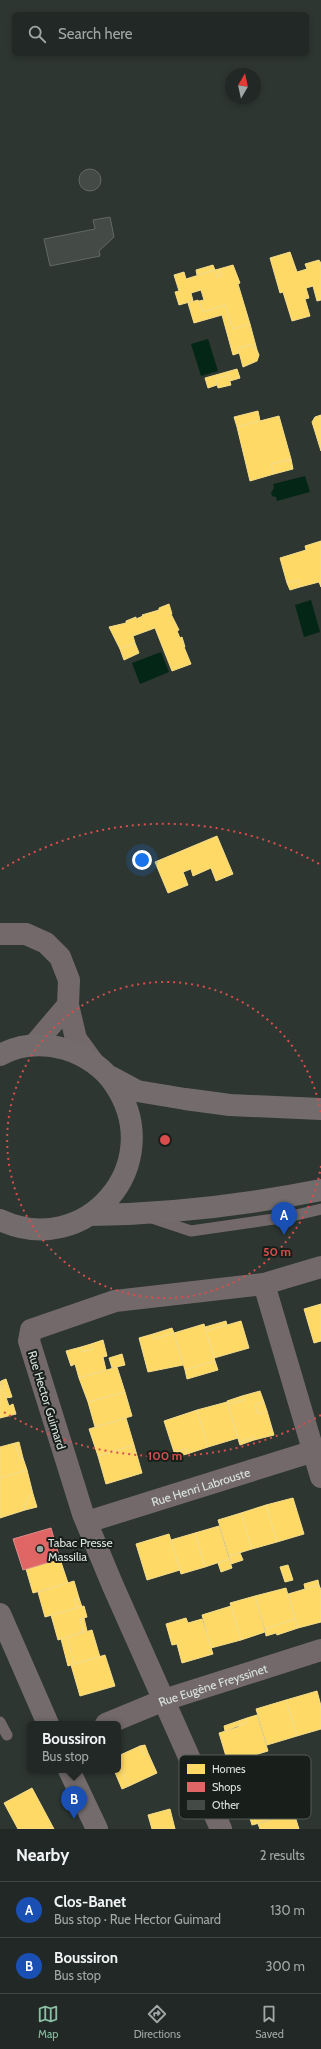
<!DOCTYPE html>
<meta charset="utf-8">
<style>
:root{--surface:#222825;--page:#2a302d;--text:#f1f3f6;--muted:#a2a6a7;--line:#3f4442;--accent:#8abfa5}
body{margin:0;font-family:Cabin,sans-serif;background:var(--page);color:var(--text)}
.compass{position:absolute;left:225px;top:68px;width:36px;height:36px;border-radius:50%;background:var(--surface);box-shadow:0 2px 6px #0003;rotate:9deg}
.you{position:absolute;left:142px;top:860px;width:14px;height:14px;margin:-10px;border:3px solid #fff;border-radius:50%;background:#1a73e8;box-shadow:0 0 0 6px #1a73e833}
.badge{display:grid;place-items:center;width:26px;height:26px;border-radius:50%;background:var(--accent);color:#fff;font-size:13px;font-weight:700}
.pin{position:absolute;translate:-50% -33px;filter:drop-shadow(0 1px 2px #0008)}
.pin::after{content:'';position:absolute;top:21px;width:14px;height:12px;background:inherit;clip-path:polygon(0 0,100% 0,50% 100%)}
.popup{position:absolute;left:27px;top:1721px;width:94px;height:52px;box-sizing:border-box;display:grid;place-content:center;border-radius:6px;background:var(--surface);filter:drop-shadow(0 1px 3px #0005);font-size:13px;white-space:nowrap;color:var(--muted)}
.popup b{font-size:15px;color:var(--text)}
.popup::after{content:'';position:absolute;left:50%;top:100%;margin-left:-8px;border:8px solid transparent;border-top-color:var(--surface)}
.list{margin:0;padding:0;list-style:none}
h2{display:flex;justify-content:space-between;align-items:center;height:52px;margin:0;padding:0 16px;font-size:17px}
h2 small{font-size:13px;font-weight:400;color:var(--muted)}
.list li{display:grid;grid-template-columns:26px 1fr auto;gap:12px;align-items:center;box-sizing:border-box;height:56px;padding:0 16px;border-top:1px solid var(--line)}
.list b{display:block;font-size:15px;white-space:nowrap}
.list p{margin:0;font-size:13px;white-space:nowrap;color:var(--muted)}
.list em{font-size:13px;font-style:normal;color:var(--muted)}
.icon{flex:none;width:22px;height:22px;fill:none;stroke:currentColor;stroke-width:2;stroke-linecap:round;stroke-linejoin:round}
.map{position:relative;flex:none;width:321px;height:1829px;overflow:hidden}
.search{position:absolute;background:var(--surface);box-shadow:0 2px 6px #0003;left:12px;right:12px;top:12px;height:44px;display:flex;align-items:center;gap:10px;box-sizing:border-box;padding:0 14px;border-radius:6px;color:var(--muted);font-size:15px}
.sheet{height:164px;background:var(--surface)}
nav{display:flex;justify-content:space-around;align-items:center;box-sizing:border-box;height:56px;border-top:1px solid var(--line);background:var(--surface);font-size:11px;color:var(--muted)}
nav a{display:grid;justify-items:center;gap:2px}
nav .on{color:var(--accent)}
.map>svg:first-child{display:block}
</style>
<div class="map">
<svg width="321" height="1829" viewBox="0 0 321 1829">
<rect width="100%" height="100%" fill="#2d3631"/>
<!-- water -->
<path fill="#042617" d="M208,339l10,32 -17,5 -10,-32z
M305,476l5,16 -33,9 -1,-4 -4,-1 -1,-3 3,-5 -1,-4z
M311,600l9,32 -16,5 -9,-32z
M161,652l8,20 -29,12 -8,-21z"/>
<!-- homes -->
<path fill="#ffd966" stroke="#f4dc8a" d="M290,252l7,20 10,-3 -2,-5 14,-4 2,3v37l-4,1 -4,-15 -7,2 3,10 -4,1 5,17 -18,5 -9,-29 -3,1 -10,-35z
M213,265l2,5 -18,5 -1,-5z
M233,265l7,18 -2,1 12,40 -17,5 -8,-24 -22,7 -4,-11 5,-1 -3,-10 -10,3 2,8 -14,4 -4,-13 4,-1 -5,-16 10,-3 2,7 29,-9 2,7 4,-1 -2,-7z
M219,269l2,7 -4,1 -2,-7z
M198,300l5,12 22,-7 8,24 17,-5 7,26 -6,-5 -4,1 -9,2 1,5 -6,2 -11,-40 -28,8 -6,-20z
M250,345l7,5 2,5 -2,6 -14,6 -5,-19z
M237,369l3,9 -10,3 -2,-6 -12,4 1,6 -9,3 -3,-10z
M228,375l3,10 -13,3 -2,-9z
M258,411l2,10 -23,6 -3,-10z
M321,415v36l-9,-29 3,-5z
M279,416l12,43 -20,5 3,10 -24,7 -13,-54z
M291,459l2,10 -19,5 -3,-10z
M321,541v46l-2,-5 -19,5 -2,-7 -11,3 -7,-25 26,-8 -1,-4z
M298,580l2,7 -10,3 -3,-7z
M169,604l3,10h-1l8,16 -2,1 3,7 2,-1 3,10h-1l7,17 -19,7 -17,-43 -22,8 2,7 -15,6 -11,-22 17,-4v-2l10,-4v2l7,-3 -1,-1 17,-5v-2z
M135,643l4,10 -15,7 -4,-11z
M217,836l16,38 -17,7 -5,-13 -18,8 -2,-7 -8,3 5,13 -20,8 -13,-31z
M321,1304v37l-7,2 -10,-34z
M226,1321l1,4 -21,6 -1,-4z
M241,1321l8,27 -35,10 -8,-27z
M204,1324l11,37 -30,9 -11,-37z
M172,1328l2,5 -20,6 -1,-5z
M174,1333l9,32 -35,7 -9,-34 14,-4 1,5z
M103,1340l4,16 -4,1 3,13 -27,8 -4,-14 -4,2 -5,-15 15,-4 1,5 11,-3 -2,-5z
M91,1344l2,5 -11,3 -1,-5z
M122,1354l3,11 -13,3 -3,-10z
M215,1361l3,9 -31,9 -2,-9z
M117,1367l8,25 -37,10 -9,-24z
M6,1379l6,18 -6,1 -5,-17z
M0,1381l9,25 4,-2 3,10 -16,4z
M260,1391l4,11 -9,3 3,9 9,-3 7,24 -20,5v-3l-15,5 -11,-38 16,-4 -2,-4z
M125,1392l7,24 -37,11 -7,-25z
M242,1396l2,4 -16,4 -1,-3z
M227,1402l11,36 -30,9 -11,-37z
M264,1402l3,9 -9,3 -3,-9z
M197,1410l11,37 -21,7 -1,-5 -12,3 -10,-31z
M126,1418l8,27 -36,11 -9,-27z
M254,1437v3l-14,5 -1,-3z
M19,1442l4,16 -3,1 -5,-16z
M15,1443l5,16 3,-1 4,12 -27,8v-31z
M134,1445l8,28 -36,11 -8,-28z
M186,1449l1,5 -12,3 -1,-5z
M27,1470l6,24 -3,1 -6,11 1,4 -25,8v-40z
M33,1494l4,13 -12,3 -1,-4 6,-11z
M293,1498l11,36 -27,8 -11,-37z
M266,1505l11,37 -25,7 -11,-36z
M241,1513l11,36 -23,7 -11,-36z
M219,1526l10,33 -24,8 -10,-34z
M195,1533l10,34 -24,7 -10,-34z
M169,1534l11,36 -33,10 -11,-36z
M240,1553l3,7 -12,4 -2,-8z
M60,1559l8,24 -35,10 -7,-24z
M229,1559l3,9 -11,4 -3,-9z
M288,1565l5,15 -8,2 -5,-15z
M318,1580l1,5 -14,4 -1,-5z
M74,1581l5,17 -5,2 3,8 -32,9 -7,-25z
M319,1585l2,5v32l-23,6 -10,-34z
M286,1588l9,31 -30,10 -10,-33z
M255,1596l10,36 -24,8 -11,-37z
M79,1598l3,9 -5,1 -3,-8z
M84,1606l3,11 -7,2 3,13 -25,8 -7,-25z
M231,1606l10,34 -30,8 -9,-33z
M84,1618l3,13 -4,1 -3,-13z
M186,1618l2,5 14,-4 11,35 -31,9 -5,-19 -5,1 -6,-21z
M295,1619l3,9 -21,7 -1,-2 -10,3 -1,-7z
M92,1630l8,27 -26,7 -7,-27z
M67,1637l7,27 -6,2 -7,-27z
M105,1655l10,31 -35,10 -9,-31z
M317,1691l4,15v23l-24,7 -11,-36z
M286,1700l11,36 -30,9 -11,-36z
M257,1715l11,36 -40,12 -9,-30 20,-6 -1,-2 10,-3 -1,-4z
M247,1718l1,4 -23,9 -1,-5z
M145,1745l3,8 -4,2 -4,-9z
M140,1746l4,9 4,-2 9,20 -28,13 -10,-21h-1v-9z
M118,1765h1l10,21 -7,3 -8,-19h4z
M279,1784l9,30 -32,10 -2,-10 -5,1 -6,-20z
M32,1788l22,41h-36l-14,-26z
M170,1809l5,20h-23l-4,-14z
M294,1813l5,16h-39l-2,-5z
M254,1814l2,10 -4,1 -3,-10z"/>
<!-- shops -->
<path fill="#e06666" stroke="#de8c8a" d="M51,1528l9,31 -37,11 -10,-31z"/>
<!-- building -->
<path fill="#444a46" stroke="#616965" d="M79 180a11 11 0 1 1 22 0a11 11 0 1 1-22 0Z
M110,217l4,20 -15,14 1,5 -50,10 -6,-27 51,-10 -2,-9z"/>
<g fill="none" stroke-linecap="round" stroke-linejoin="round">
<!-- lane -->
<path stroke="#73696b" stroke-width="11" d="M152,1218l39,13 97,-14 33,-8
M0,1722l7,13"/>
<!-- street -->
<g stroke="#73696b" stroke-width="22">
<path d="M0,934h26l20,9 14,14 9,23 -1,25"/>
<path d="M34,1045l34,-40 8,34 16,22"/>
<path d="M264,1284l57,193"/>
<path id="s1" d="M87,1522l227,-71"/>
<path id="s2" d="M106,1724l58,-24 157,-50"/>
<path d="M221,1829l-108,-243 -30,-72 -54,-173 2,-11 84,-29 149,-17 57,-17"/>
</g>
<!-- secondary -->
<path stroke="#746c6c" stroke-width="22" d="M0,1055c20,-11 43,-12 65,-6 20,6 39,19 50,36 53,79 -29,175 -115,135
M111,1077l26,14 48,8 45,6 91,4
M90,1215c78,-1 155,-10 231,-25
M0,1614l48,110
M69,1770l28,59"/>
</g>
<!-- distance rings -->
<g fill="none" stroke="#d74e4d" stroke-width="2" stroke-dasharray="2 4">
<path d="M321 1166A158 158 0 1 1 321 1114"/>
<path d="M321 1415A316 316 0 0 1 2 1411M2 869A316 316 0 0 1 321 865"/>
</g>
<!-- markers -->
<circle fill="#9da7a2" stroke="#181f1b" stroke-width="1.5" cx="40" cy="1549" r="4"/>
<g text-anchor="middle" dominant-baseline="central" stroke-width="4" stroke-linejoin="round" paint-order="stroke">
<!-- street labels -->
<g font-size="12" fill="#dae4df" stroke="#181f1b">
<text transform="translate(47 1400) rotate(73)">Rue Hector Guimard</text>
<text stroke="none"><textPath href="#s1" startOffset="119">Rue Henri Labrouste</textPath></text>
<text stroke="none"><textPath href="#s2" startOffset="114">Rue Eugène Freyssinet</textPath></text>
</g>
<!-- poi labels -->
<g font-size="12" fill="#dae4df" stroke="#181f1b" text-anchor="start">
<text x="48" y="1542">Tabac Presse<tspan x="48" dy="14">Massilia</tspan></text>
</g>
</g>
<!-- legend -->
<rect x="179" y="1755" width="132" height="64" rx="6" fill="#181f1b" stroke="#525a56" stroke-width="1"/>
<rect x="187" y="1764" width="18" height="10" fill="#ffd966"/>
<rect x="187" y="1782" width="18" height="10" fill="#e06666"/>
<rect x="187" y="1800" width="18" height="10" fill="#444a46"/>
<g font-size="11" fill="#dae4df">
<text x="212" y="1773">Homes</text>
<text x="212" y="1791">Shops</text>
<text x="212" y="1809">Other</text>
</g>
<circle cx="165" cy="1140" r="6" fill="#d74e4d" stroke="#181f1b" stroke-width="2"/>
<g font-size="12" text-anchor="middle" font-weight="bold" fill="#d74e4d" stroke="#181f1b" stroke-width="4" stroke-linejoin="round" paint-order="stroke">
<text x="277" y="1256">50 m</text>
<text x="165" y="1460">100 m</text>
</g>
</svg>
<svg class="compass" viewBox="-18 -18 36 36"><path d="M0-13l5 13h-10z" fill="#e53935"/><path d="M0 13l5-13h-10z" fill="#a2a6a7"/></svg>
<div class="you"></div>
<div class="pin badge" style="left:284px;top:1235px;background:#1a4fb4">A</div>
<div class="pin badge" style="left:74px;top:1819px;background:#1a4fb4">B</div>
<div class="popup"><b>Boussiron</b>Bus stop</div>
<div class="search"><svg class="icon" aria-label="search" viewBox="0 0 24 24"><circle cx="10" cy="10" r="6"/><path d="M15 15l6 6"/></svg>Search here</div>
</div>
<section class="sheet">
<h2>Nearby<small>2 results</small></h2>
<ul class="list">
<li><span class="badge" style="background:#1a4fb4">A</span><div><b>Clos-Banet</b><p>Bus stop · Rue Hector Guimard</p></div><em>130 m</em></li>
<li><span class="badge" style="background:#1a4fb4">B</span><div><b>Boussiron</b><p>Bus stop</p></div><em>300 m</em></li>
</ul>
</section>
<nav>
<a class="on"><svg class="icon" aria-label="map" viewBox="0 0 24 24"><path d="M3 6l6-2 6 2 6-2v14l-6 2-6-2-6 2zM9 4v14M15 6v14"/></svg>Map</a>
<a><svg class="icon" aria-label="directions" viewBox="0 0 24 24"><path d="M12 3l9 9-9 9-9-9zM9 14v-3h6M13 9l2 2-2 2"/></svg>Directions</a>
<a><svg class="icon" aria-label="saved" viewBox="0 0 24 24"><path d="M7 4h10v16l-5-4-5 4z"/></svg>Saved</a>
</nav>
